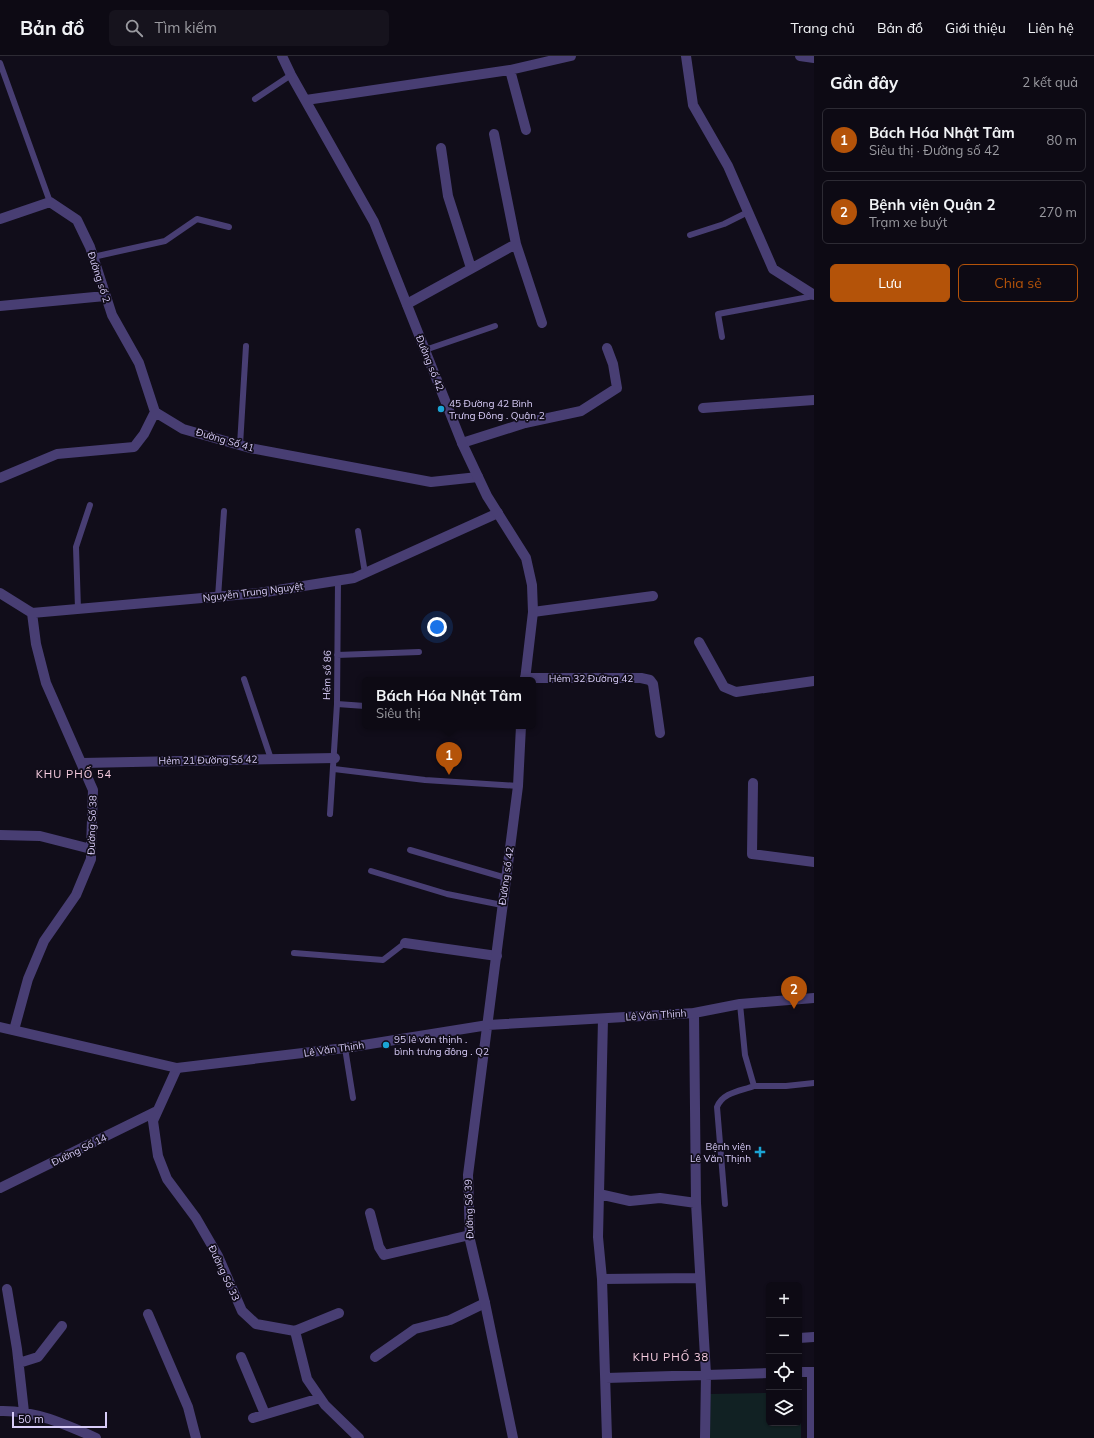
<!DOCTYPE html>
<html lang="vi">
<meta charset="utf-8">
<style>
:root{--surface:#0d0a14;--page:#16131d;--text:#f1f3f6;--muted:#9a9aa0;--line:#2d2b34;--accent:#b45309}
body{margin:0;font-family:Mulish,sans-serif;background:var(--page);color:var(--text)}
.controls{position:absolute;right:12px;bottom:12px;display:grid;overflow:hidden;border-radius:6px;box-shadow:0 1px 3px #0004}
.controls button{width:36px;height:36px;display:grid;place-items:center;padding:0;border:0;border-bottom:1px solid var(--line);background:var(--surface);color:var(--text);font:20px sans-serif}
.scale{position:absolute;left:12px;bottom:10px;width:95px;box-sizing:border-box;padding-left:4px;border:2px solid #d8ccf8;border-top:0;font-size:11px;line-height:14px;white-space:nowrap;color:#d8ccf8;-webkit-text-stroke:3px #110d1a;paint-order:stroke}
.you{position:absolute;left:437px;top:571px;width:14px;height:14px;margin:-10px;border:3px solid #fff;border-radius:50%;background:#1a73e8;box-shadow:0 0 0 6px #1a73e833}
.badge{display:grid;place-items:center;width:26px;height:26px;border-radius:50%;background:var(--accent);color:#fff;font-size:13px;font-weight:700}
.pin{position:absolute;translate:-50% -33px;filter:drop-shadow(0 1px 2px #0008)}
.pin::after{content:'';position:absolute;top:21px;width:14px;height:12px;background:inherit;clip-path:polygon(0 0,100% 0,50% 100%)}
.popup{position:absolute;left:362px;top:621px;width:174px;height:52px;box-sizing:border-box;display:grid;place-content:center;border-radius:6px;background:var(--surface);filter:drop-shadow(0 1px 3px #0005);font-size:13px;white-space:nowrap;color:var(--muted)}
.popup b{font-size:15px;color:var(--text)}
.popup::after{content:'';position:absolute;left:50%;top:100%;margin-left:-8px;border:8px solid transparent;border-top-color:var(--surface)}
.list{margin:0;padding:0;list-style:none}
h2{display:flex;justify-content:space-between;align-items:center;height:52px;margin:0;padding:0 16px;font-size:17px}
h2 small{font-size:13px;font-weight:400;color:var(--muted)}
.list li{display:grid;grid-template-columns:26px 1fr auto;gap:12px;align-items:center;box-sizing:border-box;height:64px;margin:0 8px 8px;padding:0 8px;border:1px solid var(--line);border-radius:6px}
.list b{display:block;font-size:15px;white-space:nowrap}
.list p{margin:0;font-size:13px;white-space:nowrap;color:var(--muted)}
.list em{font-size:13px;font-style:normal;color:var(--muted)}
.actions{display:flex;gap:8px;padding:12px 16px}
.actions a{flex:1;padding:9px 0;border:1px solid var(--accent);border-radius:6px;text-align:center;font-size:14px;color:var(--accent)}
.actions .main{background:var(--accent);color:#fff}
.icon{flex:none;width:22px;height:22px;fill:none;stroke:currentColor;stroke-width:2;stroke-linecap:round;stroke-linejoin:round}
.map{position:relative;flex:none;width:814px;height:1382px;overflow:hidden}
header{display:flex;align-items:center;gap:24px;box-sizing:border-box;height:56px;padding:0 20px;background:var(--surface);border-bottom:1px solid var(--line)}
header strong{font-size:19px}
nav{display:flex;gap:22px;margin-inline-start:auto;font-size:14px}
.search{width:280px;height:36px;background:var(--page);display:flex;align-items:center;gap:10px;box-sizing:border-box;padding:0 14px;border-radius:6px;color:var(--muted);font-size:15px}
main{display:flex}
aside{flex:1;background:var(--surface)}
.map>svg:first-child{display:block}
</style>
<header>
<strong>Bản đồ</strong>
<div class="search"><svg class="icon" aria-label="search" viewBox="0 0 24 24"><circle cx="10" cy="10" r="6"/><path d="M15 15l6 6"/></svg>Tìm kiếm</div>
<nav><a>Trang chủ</a><a>Bản đồ</a><a>Giới thiệu</a><a>Liên hệ</a></nav>
</header>
<main>
<div class="map">
<svg width="814" height="1382" viewBox="0 0 814 1382">
<rect width="100%" height="100%" fill="#110d1a"/>
<!-- green -->
<path fill="#112123" d="M799,1336h2v46h-91v-44l59,-1v30h30z"/>
<g fill="none" stroke-linecap="round" stroke-linejoin="round">
<!-- service -->
<path stroke="#483e73" stroke-width="6" d="M0,7l50,139
M255,43l36,-24
M690,179l34,-11 24,-12
M93,201l72,-16 32,-22 32,8
M722,281l-4,-23 96,-18
M425,294l70,-24
M240,389l6,-99
M358,475l7,42
M218,541l6,-86
M78,553l-2,-62 14,-42
M337,599l82,-3
M244,623l27,80
M337,648l28,2
M334,713l91,11 93,6
M330,758l7,-110 1,-123
M410,794l96,28
M371,815l76,23 55,11
M294,897l89,7 22,-17
M740,948l5,51 9,31h32l28,-3
M345,992l8,50
M725,1148l-8,-97c6,-15 24,-16 37,-21"/>
<!-- minor -->
<path stroke="#483e73" stroke-width="10" d="M686,0l7,49 35,61 45,103 41,26
M800,0l14,2
M510,14l16,60
M306,44l204,-30 61,-14
M441,92l7,48 23,72
M0,163l50,-17 27,18 13,27 22,68 27,48 16,49
M516,188l26,79
M407,248l109,-60 -22,-110
M0,250l105,-10
M703,352l111,-8
M155,356l28,17 67,19 181,34 47,-5
M462,387l63,-20 56,-12 36,-23 -4,-24 -6,-16
M0,422l57,-24 77,-7 10,-13 11,-22
M0,537l32,20 227,-20 95,-15 144,-65
M533,556l120,-16
M699,586l25,45 12,5 78,-11
M525,622h116l9,2 3,4 7,49
M82,707l253,-5
M753,727l-1,71 62,8
M0,779l40,1 51,13
M405,887l92,13
M694,957l2,190 10,171 -1,64
M603,963l-5,218 4,42 5,159
M14,974l14,-51 16,-38 32,-46 15,-36v-10l2,-59 -47,-107 -10,-39 -4,-31
M177,1012l-24,53 5,35 9,23 29,39 22,38 24,55 14,13 39,7 12,48 18,26 34,33
M0,1132l157,-77
M599,1138l31,7 30,-3 36,5
M370,1157l9,34 5,8 86,-20
M602,1223l97,-1
M7,1233l10,60 7,63
M148,1258l40,93 8,31
M295,1275l44,-18
M799,1282l15,-1
M241,1301l24,57
M375,1301l40,-28 35,-9 35,-17
M19,1307l19,-6 24,-31
M799,1316h15
M606,1322l163,-5
M0,1355c34,-1 65,13 96,27
M253,1362l67,-20
M812,1382v-66"/>
<!-- tertiary -->
<path stroke="#483e73" stroke-width="10" d="M282,0l9,19 83,147 88,221 25,53 39,62 6,27 1,27 -8,68
M0,971l177,41 168,-20 143,-23 206,-12 46,-9 74,-6
M513,1382l-28,-135 -15,-63 -2,-65 50,-389 3,-60"/>
</g>
<!-- markers -->
<g fill="#1ba4d5" stroke="#110d1a" stroke-width="1.5">
<circle cx="441" cy="353" r="4"/>
<circle cx="386" cy="989" r="4"/>
<path d="M758 1090h4v4h4v4h-4v4h-4v-4h-4v-4h4z"/>
</g>
<g text-anchor="middle" dominant-baseline="central" stroke-width="3.5" stroke-linejoin="round" paint-order="stroke">
<!-- street labels -->
<g font-size="10" fill="#d8ccf8" stroke="#110d1a">
<text transform="translate(99 221) rotate(72)">Đường số 2</text>
<text transform="translate(430 307) rotate(68)">Đường số 42</text>
<text transform="translate(225 384) rotate(16)">Đường Số 41</text>
<text transform="translate(253 536) rotate(-7)">Nguyễn Trung Nguyệt</text>
<text transform="translate(327 619) rotate(-89)">Hẻm số 86</text>
<text x="591" y="622">Hẻm 32 Đường 42</text>
<text transform="translate(208 704) rotate(-1)">Hẻm 21 Đường Số 42</text>
<text transform="translate(92 769) rotate(-88)">Đường Số 38</text>
<text transform="translate(506 820) rotate(-82)">Đường số 42</text>
<text transform="translate(656 959) rotate(-4)">Lê Văn Thịnh</text>
<text transform="translate(334 993) rotate(-8)">Lê Văn Thịnh</text>
<text transform="translate(79 1094) rotate(-26)">Đường Số 14</text>
<text transform="translate(469 1153) rotate(-92)">Đường Số 39</text>
<text transform="translate(224 1217) rotate(65)">Đường Số 33</text>
</g>
<!-- poi labels -->
<g font-size="10" fill="#d8ccf8" stroke="#110d1a" text-anchor="start">
<text x="449" y="347">45 Đường 42 Bình<tspan x="449" dy="12">Trưng Đông . Quận 2</tspan></text>
<text x="394" y="983">95 lê văn thịnh .<tspan x="394" dy="12">bình trưng đông . Q2</tspan></text>
<text x="751" y="1090" text-anchor="end">Bệnh viện<tspan x="751" dy="12">Lê Văn Thịnh</tspan></text>
</g>
<!-- neighbourhood labels -->
<g font-size="11" letter-spacing="1" fill="#f9cee2" stroke="#110d1a">
<text x="74" y="718">KHU PHỐ 54</text>
<text x="671" y="1301">KHU PHỐ 38</text>
</g>
</g>
</svg>
<div class="controls">
<button>+</button>
<button>−</button>
<button><svg class="icon" aria-label="locate" viewBox="0 0 24 24"><circle cx="12" cy="12" r="6"/><path d="M12 2v4M12 18v4M2 12h4M18 12h4"/></svg></button>
<button><svg class="icon" aria-label="layers" viewBox="0 0 24 24"><path d="M12 4l9 5-9 5-9-5zM3 14l9 5 9-5"/></svg></button>
</div>
<div class="scale">50 m</div>
<div class="you"></div>
<div class="pin badge" style="left:449px;top:719px">1</div>
<div class="popup"><b>Bách Hóa Nhật Tâm</b>Siêu thị</div>
<div class="pin badge" style="left:794px;top:953px">2</div>
</div>
<aside>
<h2>Gần đây<small>2 kết quả</small></h2>
<ul class="list">
<li><span class="badge">1</span><div><b>Bách Hóa Nhật Tâm</b><p>Siêu thị · Đường số 42</p></div><em>80 m</em></li>
<li><span class="badge">2</span><div><b>Bệnh viện Quận 2</b><p>Trạm xe buýt</p></div><em>270 m</em></li>
</ul>
<div class="actions"><a class="main">Lưu</a><a>Chia sẻ</a></div>
</aside>
</main>
